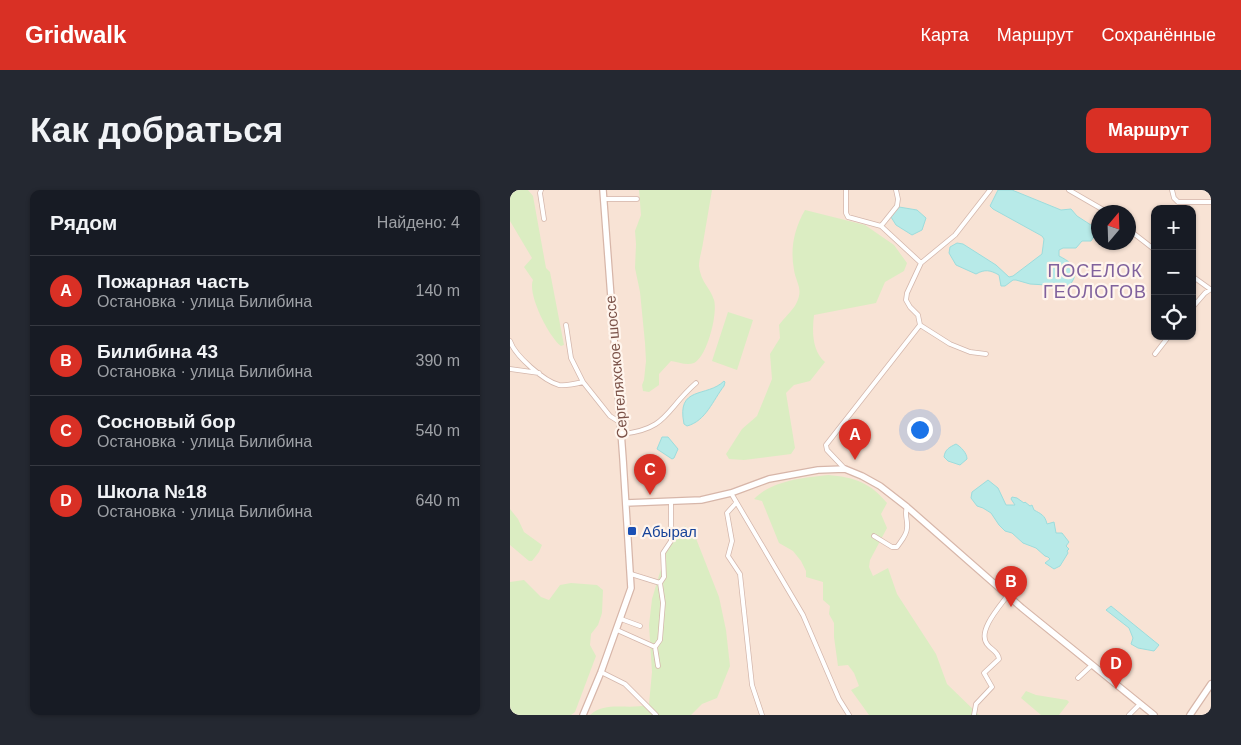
<!DOCTYPE html>
<html lang="ru">
<meta charset="utf-8">
<style>
:root{--surface:#171b24;--page:#242831;--text:#f1f3f6;--muted:#9ea1a6;--line:#363941;--accent:#d93025}
body{margin:0;font-family:Arial,sans-serif;background:var(--page);color:var(--text)}
.controls{position:absolute;right:15px;top:15px;display:grid;overflow:hidden;border-radius:10px;box-shadow:0 1px 4px #0004}
.controls button{width:45px;height:45px;display:grid;place-items:center;padding:0;border:0;border-bottom:1px solid var(--line);background:var(--surface);color:var(--text);font:25px sans-serif}
.compass{position:absolute;left:581px;top:15px;width:45px;height:45px;border-radius:50%;background:var(--surface);box-shadow:0 1px 4px #0004;rotate:19deg}
.you{position:absolute;left:409px;top:239px;width:18px;height:18px;margin:-12px;border:4px solid #fff;border-radius:50%;background:#1a73e8;box-shadow:0 0 0 8px #1a73e833}
.badge{display:grid;place-items:center;width:32px;height:32px;border-radius:50%;background:var(--accent);color:#fff;font-size:16px;font-weight:700}
.pin{position:absolute;translate:-50% -41px;filter:drop-shadow(0 1px 2px #0008)}
.pin::after{content:'';position:absolute;top:26px;width:18px;height:15px;background:inherit;clip-path:polygon(0 0,100% 0,50% 100%)}
.list{margin:0;padding:0;list-style:none}
h2{display:flex;justify-content:space-between;align-items:center;height:65px;margin:0;padding:0 20px;font-size:21px}
h2 small{font-size:16px;font-weight:400;color:var(--muted)}
.list li{display:grid;grid-template-columns:32px 1fr auto;gap:15px;align-items:center;box-sizing:border-box;height:70px;padding:0 20px;border-top:1px solid var(--line)}
.list b{display:block;font-size:19px;white-space:nowrap}
.list p{margin:0;font-size:16px;white-space:nowrap;color:var(--muted)}
.list em{font-size:16px;font-style:normal;color:var(--muted)}
.icon{flex:none;width:28px;height:28px;fill:none;stroke:currentColor;stroke-width:2;stroke-linecap:round;stroke-linejoin:round}
.map{position:relative;flex:none;width:701px;height:525px;overflow:hidden;border-radius:10px}
header{display:flex;align-items:center;gap:30px;box-sizing:border-box;height:70px;padding:0 25px;background:var(--accent);color:#fff}
header strong{font-size:24px}
nav{display:flex;gap:28px;margin-inline-start:auto;font-size:18px}
.intro{display:flex;align-items:center;justify-content:space-between;box-sizing:border-box;height:120px;padding:0 30px}
h1{margin:0;font-size:35px}
.button{padding:12px 22px;border-radius:10px;background:var(--accent);color:#fff;font-size:18px;font-weight:700}
main{display:flex;gap:30px;padding:0 30px}
aside{flex:1;background:var(--surface);border-radius:10px;box-shadow:0 1px 4px #0004}
.map>svg:first-child{display:block}
</style>
<header>
<strong>Gridwalk</strong>
<nav><a>Карта</a><a>Маршрут</a><a>Сохранённые</a></nav>
</header>
<div class="intro"><h1>Как добраться</h1><a class="button">Маршрут</a></div>
<main>
<aside>
<h2>Рядом<small>Найдено: 4</small></h2>
<ul class="list">
<li><span class="badge">A</span><div><b>Пожарная часть</b><p>Остановка · улица Билибина</p></div><em>140 m</em></li>
<li><span class="badge">B</span><div><b>Билибина 43</b><p>Остановка · улица Билибина</p></div><em>390 m</em></li>
<li><span class="badge">C</span><div><b>Сосновый бор</b><p>Остановка · улица Билибина</p></div><em>540 m</em></li>
<li><span class="badge">D</span><div><b>Школа №18</b><p>Остановка · улица Билибина</p></div><em>640 m</em></li>
</ul>
</aside>
<div class="map">
<svg width="701" height="525" viewBox="0 0 701 525">
<rect width="100%" height="100%" fill="#fef0e5"/>
<!-- residential -->
<path fill="#f8e3d5" fill-rule="evenodd" d="M0,0h701v525h-701zM645,19h37v127h-37zM588,22h30v30h-30z"/>
<!-- green -->
<path fill="#dbedc2" d="M0,0h18l5,6 13,72 4,4 14,73 -3,1c-12,-9 -34,-52 -28,-66l-9,-13 8,-9 -22,-37z
M129,0h73c-3,18 -6,35 -9,53 -1,7 -4,16 -4,23 2,17 11,21 15,34 4,14 -7,57 -20,63 -7,3 -16,-1 -23,-2l-12,13v11l-10,7 -6,-1 -1,-6 2,-5 2,-19 -1,-18 -5,-51 -5,-24 1,-24 -1,-13 6,-16z
M295,20l60,15 29,20 13,18 -3,8 -19,11 -9,21 -62,12c-2,16 -2,36 11,47l-15,19 -16,4 -8,8 9,55 -4,6 -47,6 -15,-1 -3,-5 16,-25 15,-13 15,-37 -2,-25 10,-16 -1,-13c5,-7 13,-14 17,-21 8,-15 0,-21 -2,-34 -4,-21 0,-41 11,-60z
M218,122l25,8 -16,50 -25,-9z
M318,285c26,2 43,8 59,28l-6,11 6,14 -17,32 -1,7 4,9 15,-8 9,26 39,60 11,30 32,31h-110l-18,-25 8,-4 -5,-13 -6,-8 -10,1 -4,-29v-14l-5,-9 1,-8 -7,-6v-18l-17,-5v-6l-5,-10 -8,-10 -14,-8 -17,-42 -8,-2c19,-19 49,-21 74,-24z
M0,319l8,10 6,13 18,13 -3,7 -7,9h-3l-19,-16z
M175,336l9,7 3,8 22,56 7,33 4,36 -13,32 -15,6 -11,11h-101c16,-15 40,-4 59,-11l3,-32 -3,-47 3,-26 14,-47 8,-13z
M14,390l17,17 8,3 11,-15 11,-2 26,2 6,5 -1,23 -4,12 -7,9 -1,11 6,11 -21,56 -4,3h-61v-133z
M516,501l10,4 31,5 2,2 -10,13h-18l-20,-17z"/>
<!-- water -->
<path fill="#b7eae8" stroke="#9cdcdc" d="M488,0h14l49,20 10,-1 6,7 17,11 1,8 -4,6h-9l-6,7h-13l-4,2v6c20,10 21,18 6,35h-8l-11,-6 -16,-1 -14,-4h-3l-8,6h-4l-2,-11c-9,-5 -14,-6 -23,-1l-20,-9 -7,-12 1,-6 7,-4 6,1 33,21 13,12 4,-1 29,-22 2,-15 -2,-3 -49,-27 -3,-3z
M389,17l18,3 9,8 -4,12 -10,5 -16,-10 -5,-8z
M214,191l1,1 -1,4c-11,14 -18,35 -37,40l-3,-2c-8,-39 23,-26 40,-43z
M152,247h6l10,12 -4,9 -2,1 -15,-10z
M446,254c5,3 11,9 11,15l-7,6 -12,-4 -4,-4c1,-8 6,-10 12,-13z
M478,290l10,8 8,17h9l-4,-6 1,-2 5,1 7,5 1,-1 5,4 2,-1 2,5c7,4 11,5 13,14l7,-2 2,11h6l7,9 -3,4 3,3 -2,2 1,2 -8,13 -6,3 -9,-6 5,-4 -2,-2 -3,-1 -9,-8 -13,-5 -11,-10 -7,-2 -6,-6 -8,-12 -8,-5 -6,-2 -6,-8 1,-6z
M601,416l48,39 -5,6 -16,-3 -7,-4 2,-6 -4,-10 -23,-18z"/>
<g fill="none" stroke-linecap="round" stroke-linejoin="round">
<defs>
<path id="minor" d="M31,0l-1,3 4,26
M336,0v23l2,4 33,9 16,-20 1,-7 -2,-9
M559,0l38,22
M662,0l2,8 4,4h33
M93,9h34
M371,36l40,37
M618,39l27,21
M682,86l18,13
M682,118l13,-15 6,-4
M56,135l5,33 12,24
M0,151c5,15 34,40 49,44 8,1 16,-1 24,-3l27,34 11,7
M476,164l-16,-2 -20,-8 -30,-19 -2,-10 -8,-8 -4,-7 1,-7 14,-30 34,-28 35,-45
M645,164l14,-18
M0,179l29,4
M112,244c46,-5 43,-24 74,-51
M335,279l-18,-19 -1,-5 94,-120
M221,303l72,122 36,84 10,16
M226,313l-9,10 5,28 -4,15 12,18 12,111 10,30
M364,346l18,11h5c4,-6 10,-12 10,-19 1,-8 -3,-14 0,-21
M121,384l29,9
M111,429l19,7
M107,440l38,17
M148,476l-3,-19 5,-7 3,-37 -3,-20 4,-6 -1,-24 8,-12v-38
M91,482l24,12 31,31
M568,488l14,-13
M464,525l2,-11 16,-17 -8,-14 15,-14c-1,-8 -8,-9 -12,-15 -10,-13 13,-38 21,-49
M619,525l11,-11"/>
<path id="secondary" d="M116,313l75,-3 30,-7 38,-14 49,-9 27,-1 17,7 18,10 27,21 115,101 132,107
M73,525l18,-43 30,-84 -8,-129 -20,-269
M680,525l21,-31"/>
</defs>
<!-- minor casing -->
<use href="#minor" stroke="#d4b7ac" stroke-width="5.5"/>
<!-- secondary casing -->
<use href="#secondary" stroke="#d7b6a9" stroke-width="8"/>
<!-- minor -->
<use href="#minor" stroke="#fff" stroke-width="4"/>
<!-- secondary -->
<use href="#secondary" stroke="#fff" stroke-width="5.5"/>
</g>
<!-- markers -->
<rect fill="#1a4fb4" stroke="#fff5ed" stroke-width="2" x="117" y="336" width="10" height="10" rx="2.5"/>
<g text-anchor="middle" dominant-baseline="central" stroke-width="4.5" stroke-linejoin="round" paint-order="stroke">
<!-- street labels -->
<g font-size="15" fill="#7a5147" stroke="#fff5ed">
<text transform="translate(106 177) rotate(-95)">Сергеляхское шоссе</text>
</g>
<!-- transit labels -->
<g font-size="15" fill="#164399" stroke="#fff5ed" text-anchor="start">
<text x="132" y="341">Абырал</text>
</g>
<!-- quarter labels -->
<g font-size="18" letter-spacing="1" fill="#80629d" stroke="#fff5ed">
<text x="585" y="81">ПОСЕЛОК<tspan x="585" dy="21">ГЕОЛОГОВ</tspan></text>
</g>
</g>
</svg>
<div class="controls">
<button>+</button>
<button>−</button>
<button><svg class="icon" aria-label="locate" viewBox="0 0 24 24"><circle cx="12" cy="12" r="6"/><path d="M12 2v4M12 18v4M2 12h4M18 12h4"/></svg></button>
</div>
<svg class="compass" viewBox="-18 -18 36 36"><path d="M0-13l5 13h-10z" fill="#e53935"/><path d="M0 13l5-13h-10z" fill="#9ea1a6"/></svg>
<div class="you"></div>
<div class="pin badge" style="left:345px;top:270px">A</div>
<div class="pin badge" style="left:501px;top:417px">B</div>
<div class="pin badge" style="left:140px;top:305px">C</div>
<div class="pin badge" style="left:606px;top:499px">D</div>
</div>
</main>
